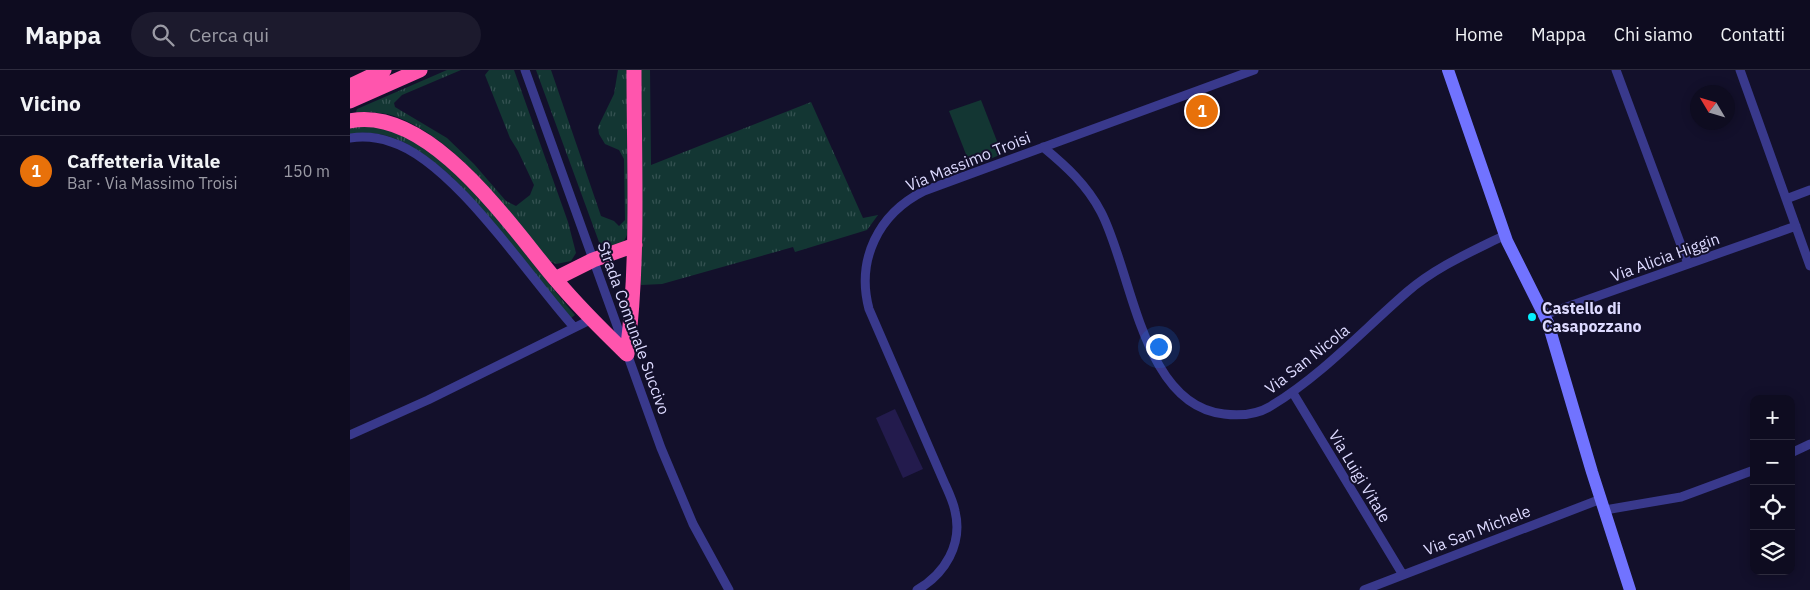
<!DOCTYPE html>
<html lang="it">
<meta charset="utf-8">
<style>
:root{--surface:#0e0c20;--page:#1c1a2d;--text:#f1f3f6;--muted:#9b9ba5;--line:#2e2c3e;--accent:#06f0ff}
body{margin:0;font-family:"IBM Plex Sans",sans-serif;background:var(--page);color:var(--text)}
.controls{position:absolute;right:15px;bottom:15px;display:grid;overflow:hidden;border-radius:10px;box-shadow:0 2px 12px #0003}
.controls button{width:45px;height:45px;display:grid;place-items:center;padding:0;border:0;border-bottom:1px solid var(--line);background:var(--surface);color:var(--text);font:25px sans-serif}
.compass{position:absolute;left:1340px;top:15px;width:45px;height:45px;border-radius:50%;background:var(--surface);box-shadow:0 2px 12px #0003;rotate:308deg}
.you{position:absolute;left:808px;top:276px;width:18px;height:18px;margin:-12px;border:4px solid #fff;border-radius:50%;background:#1a73e8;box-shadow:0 0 0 8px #1a73e833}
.badge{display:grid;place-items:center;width:32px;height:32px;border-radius:50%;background:var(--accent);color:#fff;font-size:16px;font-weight:700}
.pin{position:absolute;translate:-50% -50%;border:2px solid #fff;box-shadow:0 1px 5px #0006}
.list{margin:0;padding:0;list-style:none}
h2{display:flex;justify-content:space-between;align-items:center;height:65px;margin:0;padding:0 20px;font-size:21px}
h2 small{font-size:16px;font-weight:400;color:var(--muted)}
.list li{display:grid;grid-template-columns:32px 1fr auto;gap:15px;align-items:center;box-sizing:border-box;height:70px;padding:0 20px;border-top:1px solid var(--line)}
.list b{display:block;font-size:19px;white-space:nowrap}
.list p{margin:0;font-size:16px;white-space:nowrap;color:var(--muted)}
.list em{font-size:16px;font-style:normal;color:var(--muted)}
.icon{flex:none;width:28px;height:28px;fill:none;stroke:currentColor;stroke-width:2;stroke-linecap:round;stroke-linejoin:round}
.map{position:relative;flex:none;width:1460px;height:520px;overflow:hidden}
header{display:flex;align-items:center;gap:30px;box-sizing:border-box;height:70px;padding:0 25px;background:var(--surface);border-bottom:1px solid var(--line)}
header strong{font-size:24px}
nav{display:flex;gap:28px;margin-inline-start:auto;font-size:18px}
.search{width:350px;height:45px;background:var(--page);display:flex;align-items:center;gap:12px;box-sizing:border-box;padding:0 18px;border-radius:28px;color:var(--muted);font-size:19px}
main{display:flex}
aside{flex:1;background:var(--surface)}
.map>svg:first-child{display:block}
</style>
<header>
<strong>Mappa</strong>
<div class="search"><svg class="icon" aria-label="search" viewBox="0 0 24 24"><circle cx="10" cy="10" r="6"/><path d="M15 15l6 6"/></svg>Cerca qui</div>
<nav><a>Home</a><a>Mappa</a><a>Chi siamo</a><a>Contatti</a></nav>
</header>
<main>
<aside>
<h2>Vicino<small></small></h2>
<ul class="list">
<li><span class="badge" style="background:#e8710a">1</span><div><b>Caffetteria Vitale</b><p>Bar · Via Massimo Troisi</p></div><em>150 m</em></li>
</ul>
</aside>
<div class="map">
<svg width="1460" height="520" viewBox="0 0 1460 520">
<defs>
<pattern id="grass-tufts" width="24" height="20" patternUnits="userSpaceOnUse" patternTransform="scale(1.25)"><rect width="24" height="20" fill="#133633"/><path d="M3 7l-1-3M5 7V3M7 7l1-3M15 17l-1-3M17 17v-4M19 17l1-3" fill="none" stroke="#355252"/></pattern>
</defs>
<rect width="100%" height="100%" fill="#13102b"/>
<!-- grass -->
<path fill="url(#grass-tufts)" d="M97,0h14l-59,25 -8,8 1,4 52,31 27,26 32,37 10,5 14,-11 4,-10 -16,-34 -8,-13 -25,-63 4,-5h25l54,152 8,31 -5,8 -15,3 -6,-3c-43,-50 -89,-119 -153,-144 -13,-5 -28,-5 -41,-5l1,-3z
M186,0h15l50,146 13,5 5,5 6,-6 -1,-61 -5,-9 -14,-6 -6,-10 -1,-7 16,-33 4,-24h9l1,161c-3,16 -16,20 -29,11z
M290,0h10l1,95 160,-63 52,116 15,-3 -11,15 -72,22 -2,-5 -131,37 -21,1z
M0,57c12,0 27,-1 38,2 66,19 141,134 187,186l-4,3 -119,-141c-30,-26 -60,-50 -102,-43z"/>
<!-- garden -->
<path fill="#133633" d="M631,30l21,54 -31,13 -22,-56z"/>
<!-- building -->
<path fill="#231b4d" d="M545,339l28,60 -20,9 -27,-60z"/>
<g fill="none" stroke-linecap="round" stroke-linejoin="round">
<!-- street -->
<path stroke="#39398c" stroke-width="9" d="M175,0l136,378 32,76 36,66
M1266,0l72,194
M1390,0l70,196
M0,68c14,-2 27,-1 41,4 62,19 137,134 182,184
M693,77c23,19 44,38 58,65 31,59 41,194 123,202 16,2 32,1 47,-8 51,-31 91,-75 136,-114 29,-25 64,-40 98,-57
M1436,129l24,-9
M1194,245l252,-89
M943,323l110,182
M0,365l78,-35 162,-80
M1441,383l19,-9
M1255,440l76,-13 73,-27
M567,520c28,-16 46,-46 38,-79 -2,-10 -7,-20 -11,-29l-75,-173c-13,-49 9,-95 55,-118l330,-121
M1014,520l237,-91"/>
<!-- secondary -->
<path stroke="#7173ff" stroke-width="12" d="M1098,0l59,171 41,82 44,149 38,118"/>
<!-- highway -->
<path stroke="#ff55ad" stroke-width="15" d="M0,16l34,-16
M0,31l70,-31
M0,51c80,-16 161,106 206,159 22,26 46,50 71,74
M205,209l38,-19 42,-15
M277,284c12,-94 7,-189 7,-284"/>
</g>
<!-- markers -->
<circle fill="#06f0ff" stroke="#13102b" stroke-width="2" cx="1182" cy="247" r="5"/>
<g text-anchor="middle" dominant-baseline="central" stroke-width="4" stroke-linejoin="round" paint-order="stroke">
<!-- street labels -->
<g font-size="16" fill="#dddaff" stroke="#13102b">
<text transform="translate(618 91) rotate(-22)">Via Massimo Troisi</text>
<text transform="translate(1315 187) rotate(-20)">Via Alicia Higgin</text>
<text transform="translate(284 258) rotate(70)">Strada Comunale Succivo</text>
<text transform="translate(957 289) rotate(-38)">Via San Nicola</text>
<text transform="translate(1010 406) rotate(59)">Via Luigi Vitale</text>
<text transform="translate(1127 460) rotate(-21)">Via San Michele</text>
</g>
<!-- poi labels -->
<g font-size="16" font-weight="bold" fill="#dddaff" stroke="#13102b" text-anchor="start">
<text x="1192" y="238">Castello di<tspan x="1192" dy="18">Casapozzano</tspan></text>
</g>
</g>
</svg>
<div class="controls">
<button>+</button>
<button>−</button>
<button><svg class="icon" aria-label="locate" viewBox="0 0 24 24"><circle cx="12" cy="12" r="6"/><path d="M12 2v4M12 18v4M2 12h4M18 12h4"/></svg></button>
<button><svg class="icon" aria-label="layers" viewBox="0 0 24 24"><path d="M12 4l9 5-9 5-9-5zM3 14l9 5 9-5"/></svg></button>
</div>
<svg class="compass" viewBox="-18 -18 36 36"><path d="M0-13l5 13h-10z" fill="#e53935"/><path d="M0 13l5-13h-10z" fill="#9b9ba5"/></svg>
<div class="you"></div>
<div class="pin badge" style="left:852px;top:41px;background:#e8710a">1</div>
</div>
</main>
